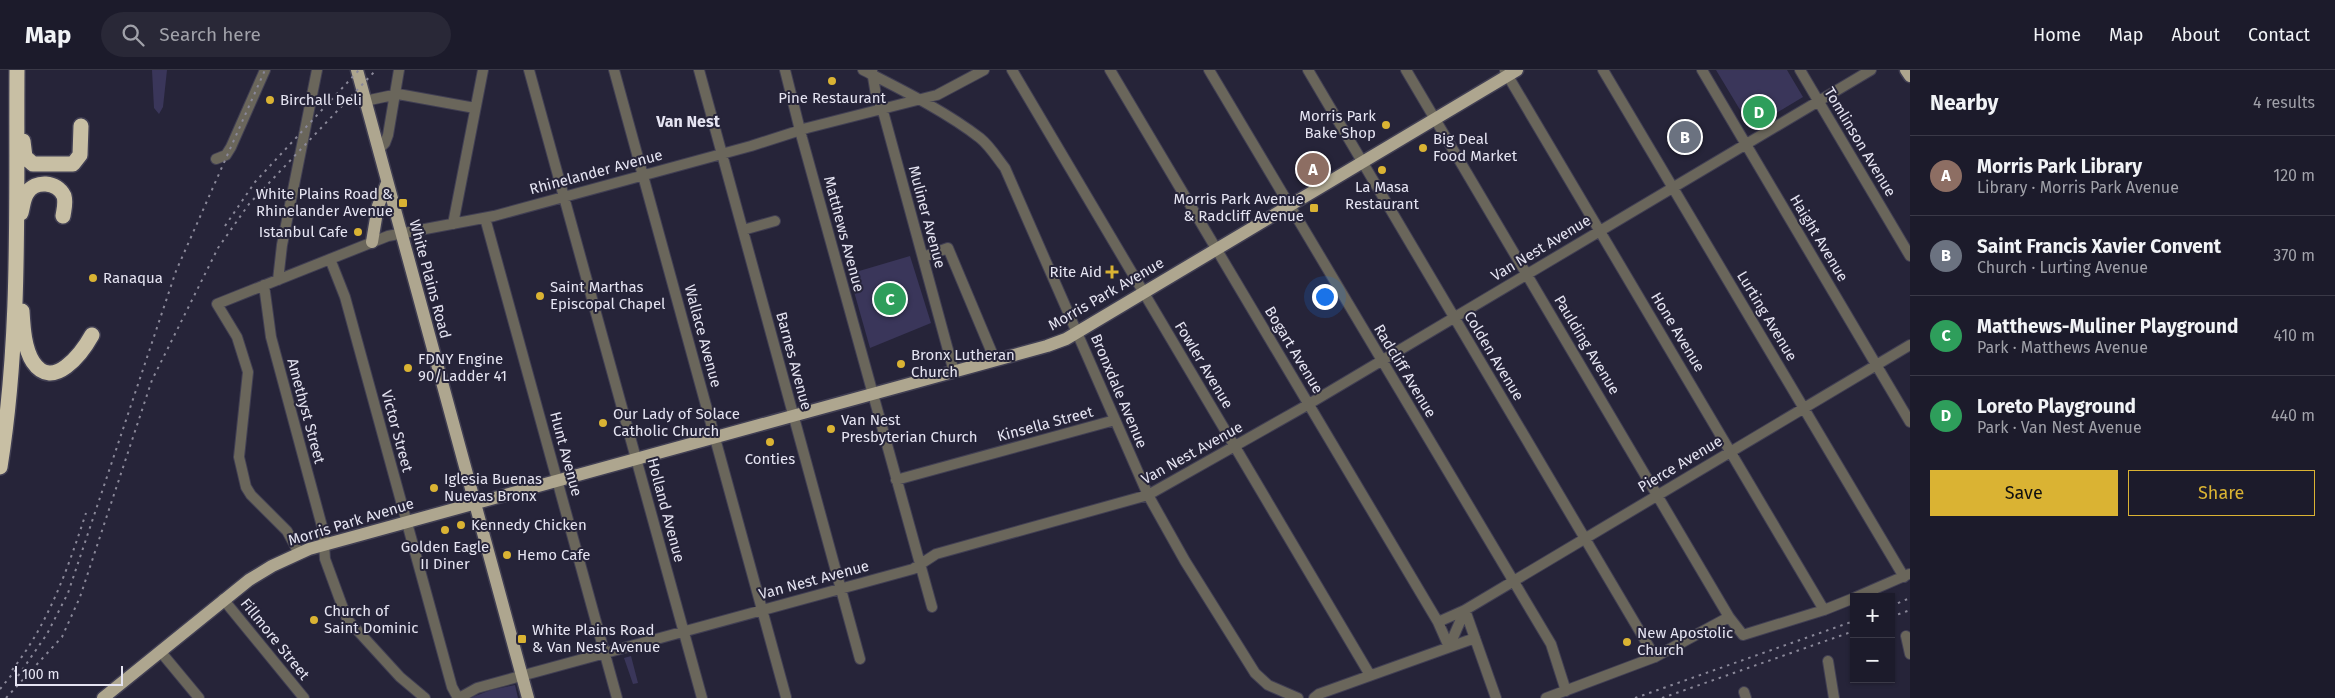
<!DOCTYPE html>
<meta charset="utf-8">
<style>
:root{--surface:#1c1b2b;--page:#292837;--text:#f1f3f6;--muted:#a0a1a9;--line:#3a3947;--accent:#dab333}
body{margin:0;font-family:"Fira Sans",sans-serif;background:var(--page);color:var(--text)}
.controls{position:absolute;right:15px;bottom:15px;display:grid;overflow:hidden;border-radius:0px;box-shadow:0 1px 4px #0004}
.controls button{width:45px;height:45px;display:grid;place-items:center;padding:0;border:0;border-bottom:1px solid var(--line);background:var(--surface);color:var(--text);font:25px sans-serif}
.scale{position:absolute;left:15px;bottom:12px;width:108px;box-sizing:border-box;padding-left:5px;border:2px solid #e5e4f2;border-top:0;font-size:14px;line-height:18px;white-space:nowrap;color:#e5e4f2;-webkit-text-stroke:4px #262439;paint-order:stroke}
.you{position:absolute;left:1324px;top:226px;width:18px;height:18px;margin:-12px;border:4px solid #fff;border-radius:50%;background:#1a73e8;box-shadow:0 0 0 8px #1a73e833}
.badge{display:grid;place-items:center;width:32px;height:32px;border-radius:50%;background:var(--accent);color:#fff;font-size:16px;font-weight:700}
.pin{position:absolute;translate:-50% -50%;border:2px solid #fff;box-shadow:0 1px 5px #0006}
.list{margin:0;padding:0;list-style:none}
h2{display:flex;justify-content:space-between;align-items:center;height:65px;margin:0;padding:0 20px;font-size:21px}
h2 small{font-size:16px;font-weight:400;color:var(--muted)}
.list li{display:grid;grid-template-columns:32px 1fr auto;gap:15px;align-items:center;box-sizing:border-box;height:80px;padding:0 20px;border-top:1px solid var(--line)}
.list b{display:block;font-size:19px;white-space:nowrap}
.list p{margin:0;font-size:16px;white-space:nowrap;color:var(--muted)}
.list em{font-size:16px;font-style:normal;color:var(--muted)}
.actions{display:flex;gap:10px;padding:15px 20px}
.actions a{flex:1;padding:11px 0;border:1px solid var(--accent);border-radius:0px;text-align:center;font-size:18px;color:var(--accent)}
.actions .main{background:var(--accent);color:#111}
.icon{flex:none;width:28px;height:28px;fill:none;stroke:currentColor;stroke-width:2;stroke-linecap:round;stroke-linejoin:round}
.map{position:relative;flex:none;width:1910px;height:628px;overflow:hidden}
header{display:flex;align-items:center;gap:30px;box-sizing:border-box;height:70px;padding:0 25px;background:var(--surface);border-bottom:1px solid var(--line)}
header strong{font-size:24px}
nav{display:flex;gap:28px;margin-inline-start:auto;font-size:18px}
.search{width:350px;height:45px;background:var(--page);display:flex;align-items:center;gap:12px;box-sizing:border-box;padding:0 18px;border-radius:28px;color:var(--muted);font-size:19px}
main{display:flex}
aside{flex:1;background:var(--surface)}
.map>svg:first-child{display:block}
</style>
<header>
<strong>Map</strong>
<div class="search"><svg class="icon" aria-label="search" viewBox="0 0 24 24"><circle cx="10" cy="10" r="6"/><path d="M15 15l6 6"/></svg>Search here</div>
<nav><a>Home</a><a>Map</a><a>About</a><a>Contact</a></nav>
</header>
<main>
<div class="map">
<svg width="1910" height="628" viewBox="0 0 1910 628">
<rect width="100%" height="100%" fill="#262439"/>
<!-- green -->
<path fill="#3a365a" d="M152,0h15l-4,37 -4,7 -5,-6z
M1716,0h71l16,27 -52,31z
M910,186l21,67 -61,25 -21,-74z
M631,586l7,27 -5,1 -9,-26z
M515,615l3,13h-48l21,-8z"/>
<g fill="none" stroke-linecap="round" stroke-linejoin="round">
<defs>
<path id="minor" d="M529,0l173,628
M614,0l172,627
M699,0l161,589
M785,0l17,68 130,469
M863,0c39,20 82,41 117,68 10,8 17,20 25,30l143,327 37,66 70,112 13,12 30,13
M1012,0l358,605
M1110,0l328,552 11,25
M1209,0l342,574 15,47
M1308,0l347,587
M1406,0l323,547 14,18 81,-25 30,-12
M1603,0l301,507
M1702,0l208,352
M1800,0l110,186
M872,1l4,24 8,20 70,257
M1505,1l319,539
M365,31l33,-7 77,14
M378,80l7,-7 3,-8 11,-65
M216,89l10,-4 5,-8 34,-77
M485,148l132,480
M453,154l30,-154
M743,160l32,-9
M923,187l25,-9 47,112
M330,189l15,38 107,390 6,11
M278,210l4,-35 35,-175
M264,215l7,52 52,193 2,29 22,60 53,58 25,21
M896,410l219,-60
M299,483l-12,-22 -36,-36 -5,-8 -7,-30 9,-85 -11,-35 -20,-33 171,-68 106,-20 257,-70 56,-18 130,-33 47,-25
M1856,527l53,-23
M223,529l81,99
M1465,540l31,88
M1438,552l27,-12 445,-265
M1906,566l4,18
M1449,577l16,-37
M160,581l39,47
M1828,591l6,37
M1744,622l2,6
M459,628l18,-10 436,-119 23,-15 212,-59 154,-87 569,-338
M1314,628l5,-4 156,-56
M1546,628l109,-41 74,-40"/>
<path id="major" d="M357,0l171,628
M1906,0l4,6
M372,172l6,-36 9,-23
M103,628l146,-118 23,-14 37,-17 738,-203 19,-7 451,-269"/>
<path id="highway" d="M23,71l2,16 8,7h40l7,-9 1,-29
M21,143c2,-7 2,-14 6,-20 8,-13 30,-12 37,3 2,7 0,13 -1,20
M22,241c1,16 2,37 11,51 20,30 49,-9 59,-27
M0,397c21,-131 16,-265 17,-397"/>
</defs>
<!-- minor casing -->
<use href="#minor" stroke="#413f53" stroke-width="12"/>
<!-- major casing -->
<use href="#major" stroke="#413f53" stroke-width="15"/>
<!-- highway casing -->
<use href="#highway" stroke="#413f53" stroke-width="18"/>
<!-- minor -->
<use href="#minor" stroke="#6a665b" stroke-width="10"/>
<!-- major -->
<use href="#major" stroke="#aea68f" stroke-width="12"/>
<!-- highway -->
<use href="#highway" stroke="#c8bfa4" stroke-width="15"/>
<!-- rail -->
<path stroke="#8a8899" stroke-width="2" stroke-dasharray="2.5 5" stroke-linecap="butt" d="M225,156l30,-44 104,-112
M1891,536l19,-8
M1891,547l19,-7
M12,600c37,-47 56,-102 74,-157
M18,606l29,-42 21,-41 108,-322 89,-201
M0,619l19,-23
M6,628l56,-61 18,-40 72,-217 66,-132 31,-44 127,-134
M1635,628l219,-77
M1662,628l192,-67"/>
</g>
<!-- markers -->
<g fill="#dab333" stroke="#262439" stroke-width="2">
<circle cx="832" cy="11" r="5"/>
<circle cx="270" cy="30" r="5"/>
<circle cx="1386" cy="55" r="5"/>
<circle cx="1423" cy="78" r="5"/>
<circle cx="1382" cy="100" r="5"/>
<rect x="398" y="128" width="10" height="10" rx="2.5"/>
<rect x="1309" y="133" width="10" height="10" rx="2.5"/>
<circle cx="358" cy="162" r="5"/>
<path d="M1109.5 194.5h5v5h5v5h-5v5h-5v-5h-5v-5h5z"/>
<circle cx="93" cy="208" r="5"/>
<circle cx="540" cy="226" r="5"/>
<circle cx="901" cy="294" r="5"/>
<circle cx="408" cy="298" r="5"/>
<circle cx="603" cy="353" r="5"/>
<circle cx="831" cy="359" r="5"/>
<circle cx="770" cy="372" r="5"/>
<circle cx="434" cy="418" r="5"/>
<circle cx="461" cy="455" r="5"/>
<circle cx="445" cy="460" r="5"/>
<circle cx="507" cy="485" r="5"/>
<circle cx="314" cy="550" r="5"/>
<rect x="517" y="564" width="10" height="10" rx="2.5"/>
<circle cx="1627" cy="572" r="5"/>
</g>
<g text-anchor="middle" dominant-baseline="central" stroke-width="4" stroke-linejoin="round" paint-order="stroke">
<!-- poi labels -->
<g font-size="15" fill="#e5e4f2" stroke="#262439" text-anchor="start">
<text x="832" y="28" text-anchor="middle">Pine Restaurant</text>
<text x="280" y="30">Birchall Deli</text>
<text x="1376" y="46" text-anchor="end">Morris Park<tspan x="1376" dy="17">Bake Shop</tspan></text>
<text x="1433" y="69">Big Deal<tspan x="1433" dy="17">Food Market</tspan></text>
<text x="1382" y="117" text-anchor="middle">La Masa<tspan x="1382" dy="17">Restaurant</tspan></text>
<text x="393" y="124" text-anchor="end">White Plains Road &amp;<tspan x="393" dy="17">Rhinelander Avenue</tspan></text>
<text x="1304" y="129" text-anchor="end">Morris Park Avenue<tspan x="1304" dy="17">&amp; Radcliff Avenue</tspan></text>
<text x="348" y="162" text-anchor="end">Istanbul Cafe</text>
<text x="1102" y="202" text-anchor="end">Rite Aid</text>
<text x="103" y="208">Ranaqua</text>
<text x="550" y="217">Saint Marthas<tspan x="550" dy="17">Episcopal Chapel</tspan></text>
<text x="911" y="285">Bronx Lutheran<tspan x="911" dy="17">Church</tspan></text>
<text x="418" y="289">FDNY Engine<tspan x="418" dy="17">90/Ladder 41</tspan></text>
<text x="613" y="344">Our Lady of Solace<tspan x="613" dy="17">Catholic Church</tspan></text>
<text x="841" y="350">Van Nest<tspan x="841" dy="17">Presbyterian Church</tspan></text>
<text x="770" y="389" text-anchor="middle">Conties</text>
<text x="444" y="409">Iglesia Buenas<tspan x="444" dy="17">Nuevas Bronx</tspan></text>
<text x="471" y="455">Kennedy Chicken</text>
<text x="445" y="477" text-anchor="middle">Golden Eagle<tspan x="445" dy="17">II Diner</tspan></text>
<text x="517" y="485">Hemo Cafe</text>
<text x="324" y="541">Church of<tspan x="324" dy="17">Saint Dominic</tspan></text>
<text x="532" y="560">White Plains Road<tspan x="532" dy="17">&amp; Van Nest Avenue</tspan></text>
<text x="1637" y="563">New Apostolic<tspan x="1637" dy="17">Church</tspan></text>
</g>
<!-- street labels -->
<g font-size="15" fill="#e5e4f2" stroke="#262439">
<text transform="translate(1860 72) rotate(59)">Tomlinson Avenue</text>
<text transform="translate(596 102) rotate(-15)">Rhinelander Avenue</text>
<text transform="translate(927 147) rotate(75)">Muliner Avenue</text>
<text transform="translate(844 164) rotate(75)">Matthews Avenue</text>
<text transform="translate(1819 168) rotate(59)">Haight Avenue</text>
<text transform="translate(1541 178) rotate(-31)">Van Nest Avenue</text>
<text transform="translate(430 209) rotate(75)">White Plains Road</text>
<text transform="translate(1106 224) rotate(-30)">Morris Park Avenue</text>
<text transform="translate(1767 246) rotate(59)">Lurting Avenue</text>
<text transform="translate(1678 262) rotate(59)">Hone Avenue</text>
<text transform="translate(703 266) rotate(75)">Wallace Avenue</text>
<text transform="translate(1587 275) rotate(59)">Paulding Avenue</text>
<text transform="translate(1294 280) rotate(59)">Bogart Avenue</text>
<text transform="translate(1494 286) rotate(59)">Colden Avenue</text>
<text transform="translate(794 291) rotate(75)">Barnes Avenue</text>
<text transform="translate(1204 295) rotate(59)">Fowler Avenue</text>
<text transform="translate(1405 301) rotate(59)">Radcliff Avenue</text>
<text transform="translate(1119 321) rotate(67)">Bronxdale Avenue</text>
<text transform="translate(306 341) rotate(75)">Amethyst Street</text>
<text transform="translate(1045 354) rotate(-15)">Kinsella Street</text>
<text transform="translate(397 361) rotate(75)">Victor Street</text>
<text transform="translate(1192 383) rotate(-29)">Van Nest Avenue</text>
<text transform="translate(566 384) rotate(75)">Hunt Avenue</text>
<text transform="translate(1680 394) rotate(-31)">Pierce Avenue</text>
<text transform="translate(666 440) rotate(75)">Holland Avenue</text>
<text transform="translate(351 452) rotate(-17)">Morris Park Avenue</text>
<text transform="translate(814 510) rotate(-15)">Van Nest Avenue</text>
<text transform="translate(275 569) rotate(51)">Fillmore Street</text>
</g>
<!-- neighbourhood labels -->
<g font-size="16" font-weight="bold" fill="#e5e4f2" stroke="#262439">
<text x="688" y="51">Van Nest</text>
</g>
</g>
</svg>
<div class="controls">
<button>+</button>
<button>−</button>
</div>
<div class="scale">100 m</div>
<div class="you"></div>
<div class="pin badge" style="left:1313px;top:99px;background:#8d6e63">A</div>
<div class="pin badge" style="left:1685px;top:67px;background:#6b7280">B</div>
<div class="pin badge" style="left:890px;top:229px;background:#2e9e5b">C</div>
<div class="pin badge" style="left:1759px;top:42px;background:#2e9e5b">D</div>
</div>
<aside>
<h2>Nearby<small>4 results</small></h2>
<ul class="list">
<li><span class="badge" style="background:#8d6e63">A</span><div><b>Morris Park Library</b><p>Library · Morris Park Avenue</p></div><em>120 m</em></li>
<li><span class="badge" style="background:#6b7280">B</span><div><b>Saint Francis Xavier Convent</b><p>Church · Lurting Avenue</p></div><em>370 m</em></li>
<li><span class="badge" style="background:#2e9e5b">C</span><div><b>Matthews-Muliner Playground</b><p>Park · Matthews Avenue</p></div><em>410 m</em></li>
<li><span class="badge" style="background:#2e9e5b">D</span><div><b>Loreto Playground</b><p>Park · Van Nest Avenue</p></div><em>440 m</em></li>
</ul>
<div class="actions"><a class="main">Save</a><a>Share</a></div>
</aside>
</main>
